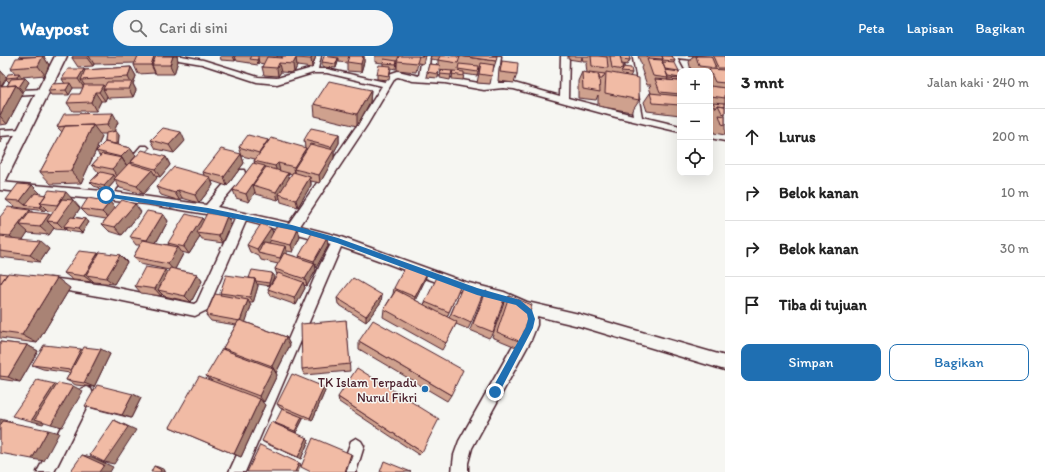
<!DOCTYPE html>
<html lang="id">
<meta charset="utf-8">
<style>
:root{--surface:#fff;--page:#f6f6f6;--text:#222;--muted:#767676;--line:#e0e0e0;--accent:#1f6fb2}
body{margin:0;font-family:Itim,sans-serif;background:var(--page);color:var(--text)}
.controls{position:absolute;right:12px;top:12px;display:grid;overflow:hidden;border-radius:8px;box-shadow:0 4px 16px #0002}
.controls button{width:36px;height:36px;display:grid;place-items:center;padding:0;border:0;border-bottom:1px solid var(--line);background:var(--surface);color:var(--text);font:20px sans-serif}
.stop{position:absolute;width:12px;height:12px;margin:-9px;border:3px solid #1f6fb2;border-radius:50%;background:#fff}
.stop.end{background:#1f6fb2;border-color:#fff;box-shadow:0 1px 4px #0008}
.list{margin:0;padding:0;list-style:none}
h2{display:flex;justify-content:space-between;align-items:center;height:52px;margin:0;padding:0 16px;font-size:17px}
h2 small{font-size:13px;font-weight:400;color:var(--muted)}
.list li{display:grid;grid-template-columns:26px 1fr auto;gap:12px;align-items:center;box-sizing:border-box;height:56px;padding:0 16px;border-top:1px solid var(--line)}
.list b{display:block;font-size:15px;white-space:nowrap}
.list em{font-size:13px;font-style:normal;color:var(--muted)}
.actions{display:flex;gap:8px;padding:12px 16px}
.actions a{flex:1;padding:9px 0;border:1px solid var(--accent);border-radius:8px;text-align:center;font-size:14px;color:var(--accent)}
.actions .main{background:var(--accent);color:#fff}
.icon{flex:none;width:22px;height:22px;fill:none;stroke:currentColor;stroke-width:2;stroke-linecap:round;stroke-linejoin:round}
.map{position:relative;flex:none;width:725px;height:416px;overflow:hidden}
header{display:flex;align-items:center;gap:24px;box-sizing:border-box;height:56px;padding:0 20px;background:var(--accent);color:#fff}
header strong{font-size:19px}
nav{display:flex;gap:22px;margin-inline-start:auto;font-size:14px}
.search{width:280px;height:36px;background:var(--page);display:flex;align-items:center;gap:10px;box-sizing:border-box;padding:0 14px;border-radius:22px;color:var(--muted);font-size:15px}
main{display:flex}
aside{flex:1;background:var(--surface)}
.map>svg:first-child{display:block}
</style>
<header>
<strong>Waypost</strong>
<div class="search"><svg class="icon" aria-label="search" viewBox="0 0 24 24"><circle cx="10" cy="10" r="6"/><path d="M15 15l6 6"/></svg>Cari di sini</div>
<nav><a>Peta</a><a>Lapisan</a><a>Bagikan</a></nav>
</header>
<main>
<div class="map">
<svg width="725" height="416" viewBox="0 0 725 416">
<rect width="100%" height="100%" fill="#f6f6f2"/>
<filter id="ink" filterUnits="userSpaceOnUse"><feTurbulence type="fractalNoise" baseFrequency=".025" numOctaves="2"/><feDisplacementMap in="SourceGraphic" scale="8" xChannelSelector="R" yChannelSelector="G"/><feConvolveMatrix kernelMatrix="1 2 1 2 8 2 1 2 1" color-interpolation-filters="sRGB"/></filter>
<g filter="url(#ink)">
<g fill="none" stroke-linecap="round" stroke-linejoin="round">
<defs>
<path id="street" d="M163,0h19l21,4 55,17 19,1 32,-9 4,-13h8l-3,13h9l58,13 4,-8 9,-3 21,5 3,-20h8l-2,20 17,1 39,7h5l4,-28h8l-3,27h16l46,13 1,-40h8l-1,42 65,17 -10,-59h8l11,61 38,9v6l-64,-15 -102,-28 -11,-1 -19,2 -39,-7 -32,-2 -15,-4 -3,1 -28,47 -67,101 38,10 127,46 39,10 23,10 52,12 146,42v14l-146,-44 -42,-10v9l-6,15 -59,108 -4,15v9h-16l2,-17 5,-14 62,-110c3,-6 5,-12 1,-17 -13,-15 -39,-16 -57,-22 -42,-14 -82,-31 -124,-45l-96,225h-16l35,-76 56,-131 11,-21 -85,-23 -39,89 -12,6 -91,-19 -54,-9 -4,-1 -2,-4 2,-4 4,-1 54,7 90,19 3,-2 38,-83 -88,-15 -147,-14v-8l103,9 38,-45h6l2,2 -2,2 -33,42 92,13 30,-35h8l1,3 -1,3 -27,31 72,16 71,-102 22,-35 -55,-13h-14l-36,11 -20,-2 -55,-18 -35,-6z
M668,0h33l24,3v4l-48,-5 7,13h-4v3l-4,-2z
M43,33l3,1 1,2 -1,2 -46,3v-6z
M23,73l3,1 2,2 -2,2 -26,2v-6z
M710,76l15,3v6l-15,-3z
M86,331l5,2 2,5 -39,78h-17l44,-83z
M356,382l5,3 3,5 -8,26h-16l11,-31z"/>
<path id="secondary" d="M55,0h12l-60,122 -2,4 -5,1v-19z"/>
</defs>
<!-- street casing -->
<use href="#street" stroke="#4a1f2b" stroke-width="3"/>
<!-- secondary casing -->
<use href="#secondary" stroke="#4a1f2b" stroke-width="3"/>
<!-- street -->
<use href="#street" fill="#f6f6f2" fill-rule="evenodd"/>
<!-- secondary -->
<use href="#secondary" fill="#f6f6f2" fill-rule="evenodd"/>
</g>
<!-- wall -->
<path fill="#cfa18e" stroke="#4a1f2b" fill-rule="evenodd" d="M19,0h26l-1,1 5,8 -4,10 -23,2v1h3l4,4 -6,10h-2l2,2 -16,30 -7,1v-55l6,7 9,-4 -4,-5 10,-10zM6,23l3,3 -2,4h-5z
M73,0h104l1,5 -4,13h-18l-1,-2v1l-17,1 -4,-9 1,-2 -40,1h-1l-1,2 -15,1 -6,-9z
M220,0h96l-4,12 -15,-2 -3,7 -13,-1 -3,4 -14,-1 -2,-8 2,-3 -5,-1 -1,2 -7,-1 -1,-1 -13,-2 -1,-2 -1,2 -14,-1z
M329,0h35v6l-3,10 -14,-1v-8l-8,-1v-4h-1v4l-2,6 -14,-1v-5l7,-5z
M375,0h50l-2,8 -5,-1 -2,9 -19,-2v-8l-1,7 -5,-1 -2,12 -12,-1v-5l6,-9v-2l-8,-1z
M431,0l27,1 1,-1 37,5 -3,9 -3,14 -13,-1 3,-15h-1l-2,8 -13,-2 -1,6 -11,-1 1,-8h-1l-2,9 -10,-2 1,-8h4l-6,-1 -1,9 -12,-1 3,-13 9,1v-5l-8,-1z
M568,0h36v1v-1h25l1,4 -3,5 -5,-1v3l10,6 -2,4 9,23 -8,12 -33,-6v-11l-2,5 -18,-2v-17l4,-9 5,1 -1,-9 2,-3h-5l-1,-4 -1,4 -13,-2z
M638,0h34l3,5 -2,2 6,8 -1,1h2v43l-33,-4 -3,-9 6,-9h1l-2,-6 2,-2h-4l-6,-17 1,-2z
M693,0h32v79l-11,-2 -3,-10 3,-2 -3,-7 1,-1 -2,-5v-37h-19l-2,-9z
M502,5l15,13 -3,9 -16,-2 1,-12z
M131,11l5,9 -3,8 3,6 -3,7 -25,1 -1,-2 -2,5h-4l-5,10h-23l-6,-8 13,-9 3,-6h-10l-4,7h-18l-3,-4 17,-7 -3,-5 22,-10 1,1z
M371,34l-1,12 -13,24 -42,-10 -1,-12z
M118,66l-4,9 5,4 -1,10 12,3 6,8 -7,7 3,1 -1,-2 35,-5 4,8 -10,12 -5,-1 2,2 -14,16 -23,-6 -5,-7 -8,9 -13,-4 -4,-4 9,-9 -7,-8 8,-9 -4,-5 9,-9 1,-8h-6l2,3 -21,46 -30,1 -11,-12 22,-40 -5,-5z
M339,78v9l-5,9v6l-14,25 -9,-2v4l-13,22 -17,-5 -1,-4 -2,2 -22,-6 -1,-2 -6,10 -13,-4 -3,-8 22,-26 -1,-3 1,-2 -13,-3 -3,-9 29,-7v2l37,6 -1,-8zM288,117l4,1 -3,4z
M151,84l34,1 -11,12 -18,-4z
M241,98l3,9 -17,23 -15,-5 1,4 -14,18 -17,-5 -2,3 -19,-6 -5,-8 48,-12 -1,-3z
M40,137l-1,1 34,6v1l7,7 -6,9 11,2 4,3 -7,11 -15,-2 -1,-2 -1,1 -10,-1 -1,-1 -5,7 -20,-2 -1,-1 -5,7 26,10 -9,13 -40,-5v-40l34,-4 17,2 3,-3 -6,-1 -2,-2 -2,2 -14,-2h-1l-14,-2 -9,-7z
M110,146l5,6 26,4 -19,23 -13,-4 -7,-7 4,-5 -18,-3 -7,-7z
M163,158l5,7 -12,22 13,2 -1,-2 34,-25 2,2 27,4 -8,19 -21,-3 -2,-3 -11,17 -7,-2 1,2 -8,15 22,5 5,7 -11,21 -27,-6 -2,-2 -1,2 -20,-3 -6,-7 32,-13 2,-3 -29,-6 -7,-7 7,-12h-4l-6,-8z
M271,172l2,5 27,4 -7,15 -6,-1v3l13,4 -1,-2 28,-18 1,8 -13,22 1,2 -9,16 -3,-1 1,3 -9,17 -25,-9 -3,-7 2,-3 -12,-2v2l-5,17h-4l2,3 -6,16 41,15 4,8 -14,28 1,2 -13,27 -3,-1 4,4 -24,52 -71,-30 42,-46 -6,-5 19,-26 -2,-2 13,-23 -25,-4 -5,-6 15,-19 -1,-3 29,-15 25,-1 -3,8 6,-10 -2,-6 3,-5 -17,-4 -2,-4 -9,-4 -3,-7z
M99,198l21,1 7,7 -13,22 -20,-2 -1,-1 -1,1 -19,-2 -9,-7z
M0,217l70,15 -33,55 -37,-5z
M427,217l-2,7 -10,20 9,5 1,-3 36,-18 -14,33 2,1 14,-33 8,38 -3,6 -12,-5 -14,26 -59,-33 1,-8 9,-15 1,-6z
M486,235l7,41 -4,6 -19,-8 12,-32z
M382,239l-1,7 -15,20 -28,-18 -1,-6z
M509,240l12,46 -5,5 -24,-10 12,-35z
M346,264l4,51 -46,4 -2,-6z
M359,285l92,54 -4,6 -88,-52z
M0,286l27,3 11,6 -18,31 -20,-3z
M83,294l27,4 -16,33 -18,-2 -10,-5 4,-7 -27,-4 -11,-4z
M325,335l-13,30 -10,-4 1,2 -7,14 -20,-9 -1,-1 24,-7 -19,-8 -3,-4z
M133,338l8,4 -10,20 -36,-9 -10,-3z
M338,341l84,55 -3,3 -80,-53z
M307,382l2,2 -8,19 -36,-16 -3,-2z"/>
<!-- shaded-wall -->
<path fill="#a98374" stroke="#4a1f2b" d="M36,0h9l-1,1 5,8 -4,10 -7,-9 2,-4z
M88,0h1l5,8 -1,2 -6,-8z
M154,0h6l-8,9 3,7v1l-4,-8z
M173,0h4l1,5 -4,13 -4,-9z
M233,0h2l1,3 -1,2z
M277,0h4l1,2 -3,6 2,8 -3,4 -1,-8 1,-4z
M312,0h4l-4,12 -1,-9z
M362,0h2v6l-3,10v-8z
M258,2l1,5 -1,2 -1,-5z
M296,2l1,8 -3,7 -1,-9z
M338,2v4l-2,6v-4z
M131,11l5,9 -3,8 3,6 -3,7 -4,-8 2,-6 -3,-6z
M84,13l6,9 -9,2 4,6 -1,2 -6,-9z
M0,14l7,8h-1v1l-6,9z
M19,17l3,5 -2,4 -3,-5z
M25,22l4,4 -6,10 -4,-5z
M70,27l3,5 -4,7 -3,-5z
M16,29l7,9 -16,30 -7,-8v-1z
M103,29l3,4h-3l4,7 -2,5 -6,-9z
M371,34l-1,12 -13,24v-12z
M95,36l6,9 -5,10 -5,-9z
M113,57l5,9 -5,12 -6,-9z
M93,69l9,12 -21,46 -10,-12z
M116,75l3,4 -1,14 -10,2z
M181,76l4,9 -11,12 -5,-8z
M339,78v9l-5,9v6l-14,25 -1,-8 13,-22 -1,-6z
M0,80l3,3 -3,4z
M268,84l2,9 -9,12 -2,-8z
M130,92l6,8 -9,10 -6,-9z
M306,92l1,8 -13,13 2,6 -2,-8z
M241,98l3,9 -17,23 -3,-9z
M166,101l4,8 -10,12 -5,-8z
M122,102l5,8 -9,11 -6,-8z
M278,107l2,8 -2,4 -3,-9z
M265,110l2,8 -14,11 2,7 -6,10 -3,-8z
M152,114l5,8 -14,16 -6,-8z
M288,117l2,8 -11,13 1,4 -2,2 -2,-8z
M114,119l3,5 -3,-1 1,2 -8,9 -3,-4z
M210,121l3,8 -14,18 -4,-8z
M310,121l1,8 -13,22 -2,-7z
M32,129l8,8 -9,13 -6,-1 -5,-4z
M178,134l4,8 -2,3 -5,-8z
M66,136l14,16 -13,20 -4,-1 3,2 -1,1 -8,-8 7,-10 -7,-7z
M110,146l6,7 -7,10 -7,-7z
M135,148l6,8 -19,23 -7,-8z
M42,149l4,4 -2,2 -5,-4z
M30,154l9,7 -19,8 8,7 -8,12 -10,-8z
M49,158l9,8 -11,-1 7,7 -5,7 -9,-8z
M163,158l5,7 -15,27 -6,-8z
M227,160l4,8 -8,19 -4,-7z
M202,162l5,7 -10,8 3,4 -11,17 -5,-7z
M85,163l4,3 -7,11 -4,-4z
M271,172l3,7 -12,19 -3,-1 -2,-4z
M298,173l2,8 -7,15 -2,-7z
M327,182l1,8 -12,22 -2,-7z
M40,185l9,8 -9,13 -10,-7z
M285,190l2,8 -4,11 -3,-7z
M178,191l5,7 -9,17 -6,-7z
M98,197l7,7 -19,15 7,6 -1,1 -8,-6z
M120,199l7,7 -13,22 -8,-6z
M315,207l1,7 -9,16 -2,-7z
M165,214l6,7 -13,13 4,4 -1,2 -6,-7z
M272,217l2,4 -4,9 -1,-3z
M427,217l-2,7 -11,23 1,-6z
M197,218l5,7 -11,21 -6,-6z
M57,222l13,10 -33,55 -15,-8z
M255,223l3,7 -5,17 -3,-6z
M303,226l2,6 -9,17 -2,-7z
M382,239l-1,7 -15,20v-6z
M248,244l3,6 -7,21 -4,-6z
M286,281l4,8 -14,28 -4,-7z
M27,289l11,6 -18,31 -12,-5z
M81,293l9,5 -11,20 -9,-4z
M101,293l9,5 -16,33 -10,-4z
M273,312l4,7 -13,27 -5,-6z
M55,328l10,5 -22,35 -12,-3z
M73,330l10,5 -21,36 -11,-3z
M324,331l1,4 -13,30 -2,-3z
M133,338l8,4 -10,20 -9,-3z
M260,343l5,6 -24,52 -7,-3z
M302,361l1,2 -7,14 -1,-2z
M0,363l12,3 -12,20z
M114,364l9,4 13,6 -22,34 -10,-2z
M48,374l11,3 -15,28 -12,-2z
M307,382l2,2 -8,19 -3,-2z
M351,398l1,2 -6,16h-1z
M82,399l10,2 21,10 -3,5h-11z
M299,407l2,1 -3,8h-3z
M154,410l4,1 7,3 -1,2h2h-6z"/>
<!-- building -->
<path fill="#f1bba5" stroke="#4a1f2b" d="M43,0l-5,10 -27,2 5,-10z
M73,0h15l-1,2h-15z
M138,0h16l-3,9h-17z
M156,0h17l-3,9h-18z
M252,0h6v2l-1,2 -7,-1z
M283,0h29l-1,3 -15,-1 -3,6 -14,-1 -2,5 -15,-1 5,-10 15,1z
M324,0l14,2 -2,6 -14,-2z
M349,0h14l-2,8 -14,-2z
M399,0h20l-2,7 -20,-2z
M440,0h17v1h3l-2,6 -20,-3z
M459,0h38l-1,5z
M591,0h7l9,1 1,11 -16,-2z
M610,0h10l3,14 -11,-2z
M620,0h9l1,4 -9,-1z
M647,0h15l1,3 -15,-1z
M662,0h10l3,5 -13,-1 1,-1z
M696,0h15l5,12 -17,-2z
M713,0h12v12h-7z
M384,3l13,2 -1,3 -13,-1z
M647,3l15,1 6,18 -15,-2z
M502,5l16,2 -1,11 -17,-2z
M662,6l13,1 4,8 -14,-2z
M481,7l13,2 -2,11 -13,-2z
M429,8l11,1 -2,9 -11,-2z
M459,8l20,2 -1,6 -20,-3z
M379,9l12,1 -2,10 -12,-2z
M131,11l-3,10 -47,3 4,-10z
M622,11l9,1 1,5 -11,-1 2,-2z
M68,13h16l-6,10h-16z
M709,13l16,1v13l-10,-1z
M441,14l11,1 -1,4 -11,-1z
M665,14l15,2v6l-12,-2z
M453,15l11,1v4l-12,-2z
M582,16l17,3 1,17 -17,-3z
M589,16l16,2 -3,5h-3v-4l-10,-2z
M606,16l33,6v22l-34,-7z
M19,17l-2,4 -11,1 2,-4z
M25,22l-6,9h-1l-2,-2 -9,1 4,-7z
M668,22l12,1v2l-13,-1z
M655,23l25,2v13l-20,-2z
M329,25l42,9 -14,24 -43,-10z
M107,26h25l-3,7h-26z
M70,27l-4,7 -18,1 4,-7z
M16,29l-16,30v-29z
M84,29h19l-4,7h-4l-4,10 -24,1 5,-9h8z
M710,30l15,2v10l-14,-2 -1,-3z
M650,37l30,3v9l-27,-2z
M713,46l12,1v3l-7,-1 -2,3z
M718,49l7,1v8l-3,-1z
M113,57l-6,12 -13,1 -1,-1 -28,1 -8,1 7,-13z
M719,59l6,1v9l-3,-1z
M93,69l-22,46 -31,1 25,-46z
M163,72l18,4 -12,13 -18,-5z
M311,72l28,6 -8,13 -27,-7z
M116,75v13l-11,-2 1,-9z
M248,79l20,5 -9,13 -20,-6z
M271,82l35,10 -12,19 -16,-4 -3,3 -21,-5z
M105,86l25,6 -9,9 -25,-6z
M310,88l24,6 -15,25 -25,-6z
M221,93l20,5 -17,23 -21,-5z
M142,94l24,7 -11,12 -24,-7z
M102,98l20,4 -10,11 -20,-4z
M129,107l23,7 -15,16 -23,-7z
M253,107l12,3 -19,28 -13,-4z
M174,111l36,10 -15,18 -17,-5 -3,3 -19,-6z
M266,111l22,6 -12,19 -23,-7z
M101,116l13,3 -10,11 -14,-4z
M293,116l17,5 -14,23 -17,-6z
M18,128l14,1 -12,16 -14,-1z
M49,134l17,2 -9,13 -17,-2z
M35,137l11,2 -6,8 2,2 -3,2 -14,-2z
M88,142l22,4 -8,10 -21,-3z
M62,143l11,1 -16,22 -10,-1z
M122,144l13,4 -20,23 -13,-3z
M8,151l22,3 -20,26 -10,-1v-18z
M147,155l16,3 -16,26 -17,-3z
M30,156l19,2 -9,13 -20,-2z
M207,157l20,3 -8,20 -22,-3z
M186,158l16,4 -18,29 -16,-4z
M71,161l14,2 -7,10 -15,-2z
M261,168l10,4 -14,21 -10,-4z
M277,169l21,4 -7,16 -22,-5z
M312,177l15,5 -13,23 -15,-5z
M0,181l40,4 -10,14 -30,-4z
M143,184l35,7 -10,17 -35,-7z
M263,186l22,4 -5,12 -22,-5z
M79,195l19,2 -14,23 -20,-3z
M100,196l20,3 -14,23 -20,-3z
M284,197l31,10 -10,16 -30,-10z
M406,209l21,8 -12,24 -21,-9z
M145,211l20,3 -10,19 -20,-3z
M170,212l27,6 -12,22 -27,-6z
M252,214l20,3 -3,10 -13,-2 -1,-2 -6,-1z
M0,217l7,1 -7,10z
M8,217l49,5 -35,57 -22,-3v-48z
M278,217l25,9 -9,16 -26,-9z
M226,219l29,4 -5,18 -30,-4z
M438,219l23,9 -12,28 -24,-10z
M353,222l29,17 -16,21 -29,-18z
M463,229l20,8 -12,30 -20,-9z
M396,234l61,32 -11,21 -62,-34z
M486,235l18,8 -11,33 -20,-8z
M215,238l33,6 -8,21 -34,-6z
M509,240l23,9 -11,37 -24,-10z
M239,264l47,17 -14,29 -49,-18z
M346,264l4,44 -48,5 -1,-45z
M373,264l90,50 -12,25 -92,-54z
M0,286l27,3 -19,32 -8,-1z
M44,289l37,4 -11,21 -38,-5z
M84,291l17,2 -17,34 -18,-3z
M222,293l51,19 -14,28 -53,-20z
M357,312l82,51 -17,33 -84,-55z
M292,318l32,13 -14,31 -33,-14z
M199,320l61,23 -26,55 -64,-27z
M37,324l18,4 -24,37 -19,-5z
M58,327l15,3 -22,38 -16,-5z
M97,329l36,9 -11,21 -37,-9z
M282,353l20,8 -7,14 -20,-8z
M114,364l14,7 -24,35 -14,-7z
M3,365l45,9 -16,29 -32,-6v-27z
M271,366l36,16 -9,19 -36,-16z
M313,382l38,16 -6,18h-34l-10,-5z
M260,389l39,18 -4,9h-48z
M82,399l22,10 -5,7h-29z
M384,405l27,11h-31z
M154,410l7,4 -1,2h-9z"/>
</g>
<!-- route -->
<path fill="#1f6fb2" d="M104,137l104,15 84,17 46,13 139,50 43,12 12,10 3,9 -2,9 -35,67 -3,1 -3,-1v-6l34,-62 2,-8 -1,-5 -11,-9 -39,-10 -140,-52 -45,-13 -84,-17 -102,-16 -2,-1z"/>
<!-- markers -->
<circle fill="#1f6fb2" stroke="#f6f6f2" stroke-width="1.5" cx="425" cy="333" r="4"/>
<g text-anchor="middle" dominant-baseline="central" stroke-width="3" stroke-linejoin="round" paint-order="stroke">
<!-- poi labels -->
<g font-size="13" fill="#4a1f2b" stroke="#f6f6f2" text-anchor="end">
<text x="417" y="326">TK Islam Terpadu<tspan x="417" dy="15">Nurul Fikri</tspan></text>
</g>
</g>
</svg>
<div class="controls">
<button>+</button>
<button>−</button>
<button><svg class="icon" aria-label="locate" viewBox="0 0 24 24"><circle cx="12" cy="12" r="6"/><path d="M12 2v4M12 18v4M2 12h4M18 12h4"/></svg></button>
</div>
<div class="stop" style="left:106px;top:139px"></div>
<div class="stop end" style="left:495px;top:336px"></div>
</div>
<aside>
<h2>3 mnt<small>Jalan kaki · 240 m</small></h2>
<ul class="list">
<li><svg class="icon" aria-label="ahead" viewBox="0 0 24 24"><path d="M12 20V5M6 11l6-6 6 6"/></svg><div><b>Lurus</b></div><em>200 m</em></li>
<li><svg class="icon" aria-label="right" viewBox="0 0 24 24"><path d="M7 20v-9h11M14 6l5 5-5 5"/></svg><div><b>Belok kanan</b></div><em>10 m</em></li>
<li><svg class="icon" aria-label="right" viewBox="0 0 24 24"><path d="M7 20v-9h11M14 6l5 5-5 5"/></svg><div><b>Belok kanan</b></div><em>30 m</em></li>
<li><svg class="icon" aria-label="arrive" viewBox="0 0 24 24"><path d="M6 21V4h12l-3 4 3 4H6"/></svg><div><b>Tiba di tujuan</b></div></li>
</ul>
<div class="actions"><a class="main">Simpan</a><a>Bagikan</a></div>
</aside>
</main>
